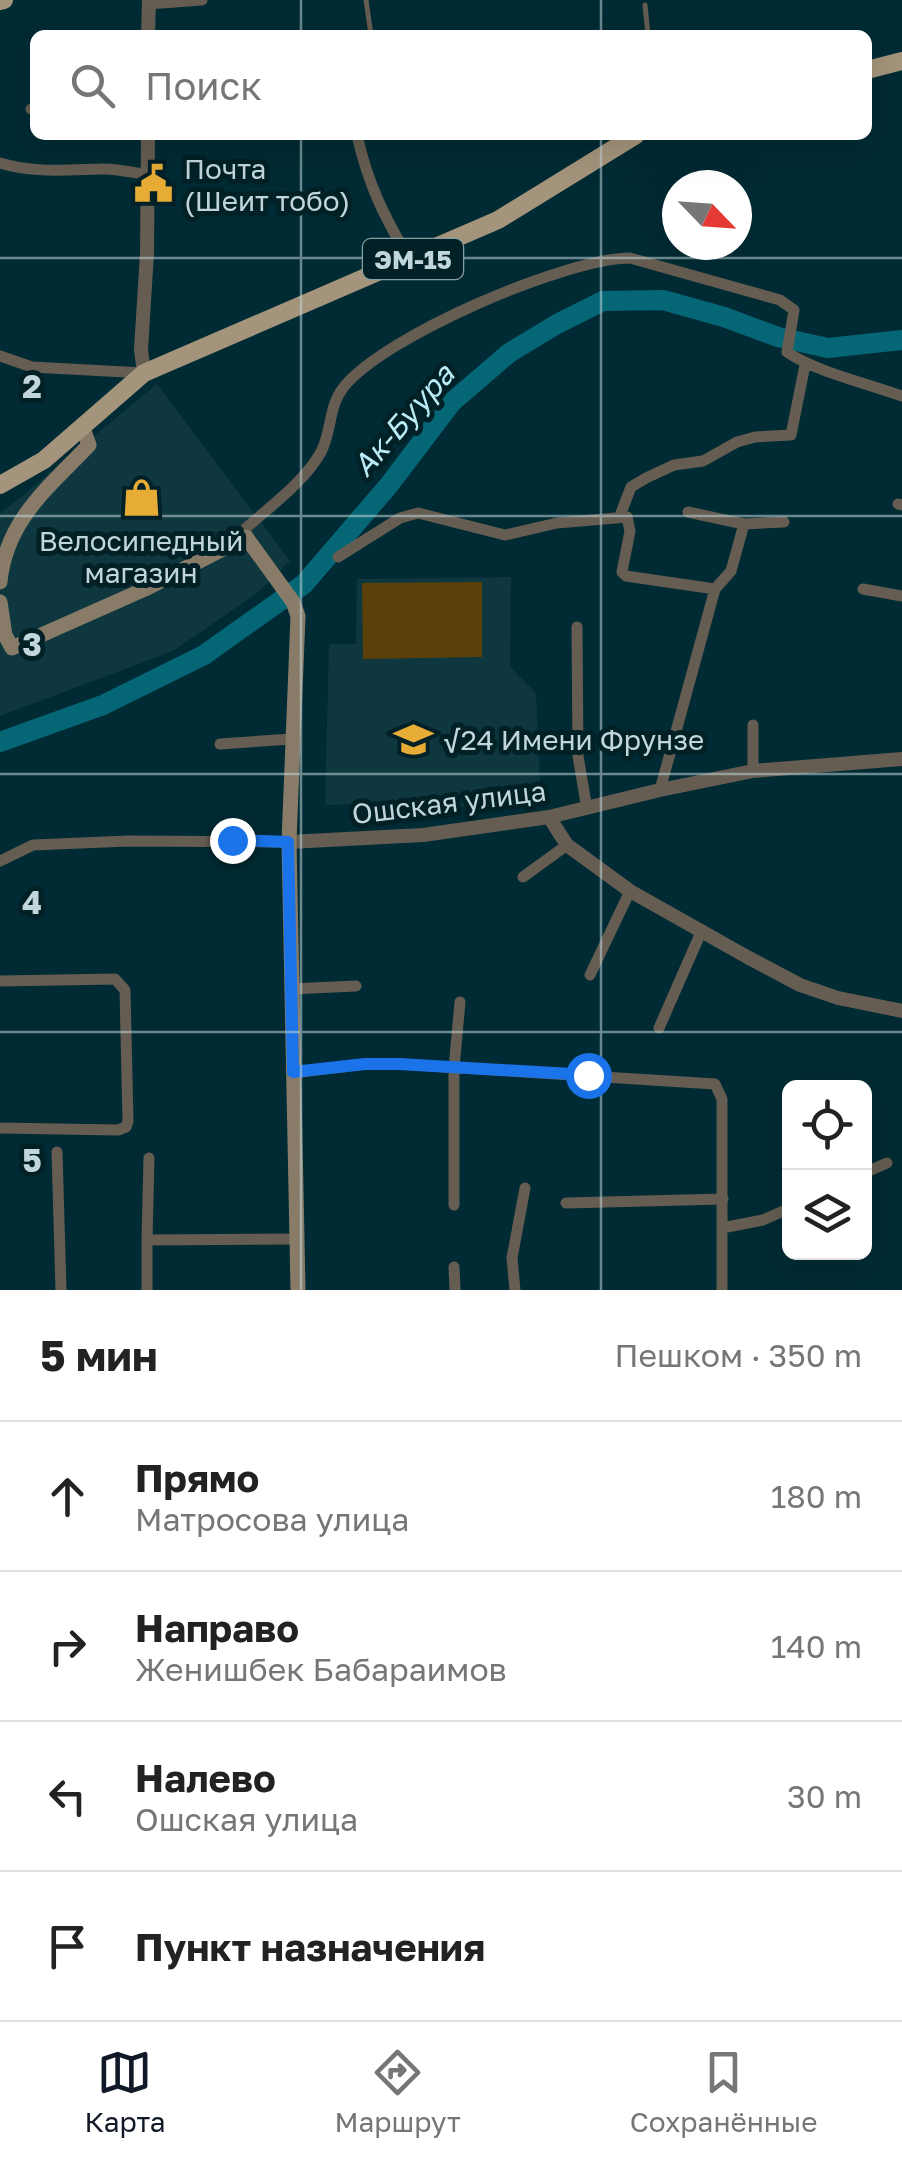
<!DOCTYPE html>
<html lang="ru">
<meta charset="utf-8">
<style>
:root{--surface:#fff;--page:#f2f2f2;--text:#222;--muted:#767676;--line:#e0e0e0;--accent:#111827}
body{margin:0;font-family:"Golos Text",sans-serif;background:var(--page);color:var(--text)}
.controls{position:absolute;right:30px;bottom:30px;display:grid;overflow:hidden;border-radius:15px;box-shadow:0 10px 40px #0002}
.controls button{width:90px;height:90px;display:grid;place-items:center;padding:0;border:0;border-bottom:2px solid var(--line);background:var(--surface);color:var(--text);font:50px sans-serif}
.compass{position:absolute;left:662px;top:170px;width:90px;height:90px;border-radius:50%;background:var(--surface);box-shadow:0 10px 40px #0002;rotate:115deg}
.stop{position:absolute;width:30px;height:30px;margin:-22px;border:8px solid #1a73e8;border-radius:50%;background:#fff}
.stop.end{background:#1a73e8;border-color:#fff;box-shadow:0 2px 10px #0008}
.list{margin:0;padding:0;list-style:none}
h2{display:flex;justify-content:space-between;align-items:center;height:130px;margin:0;padding:0 40px;font-size:42px}
h2 small{font-size:32px;font-weight:400;color:var(--muted)}
.list li{display:grid;grid-template-columns:65px 1fr auto;gap:30px;align-items:center;box-sizing:border-box;height:150px;padding:0 40px;border-top:2px solid var(--line)}
.list b{display:block;font-size:38px;white-space:nowrap}
.list p{margin:0;font-size:32px;white-space:nowrap;color:var(--muted)}
.list em{font-size:32px;font-style:normal;color:var(--muted)}
.icon{flex:none;width:55px;height:55px;fill:none;stroke:currentColor;stroke-width:2;stroke-linecap:round;stroke-linejoin:round}
.map{position:relative;flex:none;width:902px;height:1290px;overflow:hidden}
.search{position:absolute;background:var(--surface);box-shadow:0 10px 40px #0002;left:30px;right:30px;top:30px;height:110px;display:flex;align-items:center;gap:25px;box-sizing:border-box;padding:0 35px;border-radius:15px;color:var(--muted);font-size:38px}
.sheet{height:730px;background:var(--surface)}
nav{display:flex;justify-content:space-around;align-items:center;box-sizing:border-box;height:140px;border-top:2px solid var(--line);background:var(--surface);font-size:28px;color:var(--muted)}
nav a{display:grid;justify-items:center;gap:5px}
nav .on{color:var(--accent)}
.map>svg:first-child{display:block}
</style>
<div class="map">
<svg width="902" height="1290" viewBox="0 0 902 1290">
<rect width="100%" height="100%" fill="#002b34"/>
<!-- built -->
<path fill="#0e373f" d="M157,384l133,177 -34,33 -83,57 -173,65v-202z
M511,577l-1,90 26,26 4,90 -53,4 1,18 -117,6 -1,-7 -45,1 4,-161h27l1,-65z"/>
<!-- green -->
<path fill="#5b4109" d="M482,582v75l-119,2 -1,-76z"/>
<g fill="none" stroke-linecap="round" stroke-linejoin="round">
<!-- river -->
<path stroke="#056676" stroke-width="20" d="M0,742l103,-37 101,-50 100,-71 85,-99 63,-83 57,-49 48,-29 46,-23 60,-1 61,17 54,20 50,11 74,-8"/>
<!-- service -->
<path stroke="#655d51" stroke-width="5" d="M366,0l5,35
M645,5l3,30"/>
<!-- minor -->
<path stroke="#655d51" stroke-width="11" d="M148,4l54,-4
M31,109l4,-1
M357,135c11,49 27,82 53,125
M0,163c34,10 64,7 99,6 16,-1 33,3 49,6
M0,356l32,11 112,6
M898,504l4,1
M688,512l56,12 40,-2
M619,518l12,-31 15,-9 28,-13 29,-4 34,-19 18,-5 36,-2 14,-70
M246,537v-9c25,-22 59,-47 75,-76 11,-21 7,-44 22,-64 39,-51 223,-130 287,-130l150,42 14,10 -7,42c27,19 82,32 115,44
M338,557l62,-39 18,-5 87,22 52,-12 70,-6 3,14 -8,41 4,4 89,13 -55,201
M715,589l16,-18 13,-47
M863,589l39,7
M577,627l1,129 9,53
M753,725v46
M220,744l71,-5
M0,861l33,-16 95,-4 161,1
M523,877l44,-32
M590,975l40,-84
M0,981l115,-2 10,11 3,131 -2,6 -8,3 -118,-2
M290,989l66,-3
M659,1028l43,-98
M293,1073l72,-9h34l316,20 7,15v191
M57,1152l4,138
M149,1158l-2,82 150,-1
M864,1173l23,-10
M566,1203l157,-4
M454,1205v-137l6,-66
M722,1228l41,-8 27,-12
M147,1240v50
M454,1267l1,23
M515,1290l-3,-32 13,-70"/>
<!-- tertiary -->
<path stroke="#655d51" stroke-width="14" d="M148,35l1,-35
M144,373l-3,-23 6,-97 1,-118
M549,817l18,28 63,46 119,67 51,27 38,13 64,13
M289,842l134,-7 126,-18 111,-27 93,-19 149,-12"/>
<!-- secondary -->
<path stroke="#887c69" stroke-width="15" d="M0,582c6,-62 49,-95 89,-137l-6,-17
M0,602l5,33 7,13 133,-59 101,-52 47,65 5,14 -9,226 9,448"/>
<!-- primary -->
<path stroke="#a4947b" stroke-width="18" d="M0,1l4,-1
M867,70l35,-9
M0,485l44,-25 100,-87 354,-153 138,-85"/>
</g>
<g fill="none" stroke-linecap="round" stroke-linejoin="round">
<!-- route -->
<path stroke="#1a73e8" stroke-width="12" d="M232,840l56,2 5,230 72,-8h34l189,11"/>
</g>
<!-- grid -->
<path fill="none" stroke="#c1d6db" stroke-width="2.5" stroke-opacity="0.55" d="M301,0v35M601,0v35M301,135v1155M601,135v1155M0,258h902M0,516h902M0,774h902M0,1032h902"/>
<!-- icons -->
<defs>
<symbol id="civic-bare" viewBox="-9 -9 18 18"><path d="M-.6-6.5H3V-4.5H.6V-3L4-1V1h2V6H-6V1h2V-1L-.6-3ZM-1.2 2.5V6h2.4V2.5Z" fill="#e6ac36" stroke="#012127" stroke-width="2.5" paint-order="stroke"/></symbol>
<symbol id="shop-bare" viewBox="-9 -9 18 18"><path d="M-5-2.5h2.3a2.7 3.5 0 0 1 5.4 0H5L5.5 6h-11ZM-1.5-2.5h3a1.5 2.3 0 0 0-3 0Z" fill="#e6ac36" stroke="#012127" stroke-width="2.5" paint-order="stroke"/></symbol>
<symbol id="school-bare" viewBox="-9 -9 18 18"><path d="M0-5L7-2L0 1L-7-2ZM-4 1L0 2.5L4 1V4Q0 6-4 4Z" fill="#e6ac36" stroke="#012127" stroke-width="2.5" paint-order="stroke"/></symbol>
</defs>
<g fill-rule="evenodd">
<use href="#civic-bare" x="126" y="156" width="55" height="55"/>
<use href="#shop-bare" x="114" y="470" width="55" height="55"/>
<use href="#school-bare" x="386" y="712" width="55" height="55"/>
</g>
<g text-anchor="middle" dominant-baseline="central" stroke-width="10" stroke-linejoin="round" paint-order="stroke">
<!-- shield labels -->
<rect fill="#012127" stroke="#87a0a5" stroke-width="2.5" x="363" y="239" width="100" height="40" rx="8"/>
<g font-size="25" font-weight="bold" fill="#c1d6db">
<text x="413" y="259">ЭМ-15</text>
</g>
<!-- poi labels -->
<g font-size="28" fill="#c1d6db" stroke="#012127" text-anchor="start">
<text x="184" y="168">Почта<tspan x="184" dy="32">(Шеит тобо)</tspan></text>
<text x="141" y="540" text-anchor="middle">Велосипедный<tspan x="141" dy="32">магазин</tspan></text>
<text x="444" y="739">√24 Имени Фрунзе</text>
</g>
<!-- street labels -->
<g font-size="28" fill="#c1d6db" stroke="#012127">
<text transform="translate(449 802) rotate(-7)">Ошская улица</text>
</g>
<!-- water labels -->
<g font-size="30" font-style="italic" fill="#baebf6" stroke="#012127">
<text transform="translate(403 420) rotate(-49)">Ак-Буура</text>
</g>
</g>
<g font-size="32" text-anchor="middle" font-weight="bold" fill="#c1d6db" stroke="#012127" stroke-width="10" stroke-linejoin="round" paint-order="stroke">
<text x="32" y="398">2</text>
<text x="32" y="656">3</text>
<text x="32" y="914">4</text>
<text x="32" y="1172">5</text>
</g>
</svg>
<div class="controls">
<button><svg class="icon" aria-label="locate" viewBox="0 0 24 24"><circle cx="12" cy="12" r="6"/><path d="M12 2v4M12 18v4M2 12h4M18 12h4"/></svg></button>
<button><svg class="icon" aria-label="layers" viewBox="0 0 24 24"><path d="M12 4l9 5-9 5-9-5zM3 14l9 5 9-5"/></svg></button>
</div>
<svg class="compass" viewBox="-18 -18 36 36"><path d="M0-13l5 13h-10z" fill="#e53935"/><path d="M0 13l5-13h-10z" fill="#767676"/></svg>
<div class="stop" style="left:588px;top:1075px"></div>
<div class="stop end" style="left:232px;top:840px"></div>
<div class="search"><svg class="icon" aria-label="search" viewBox="0 0 24 24"><circle cx="10" cy="10" r="6"/><path d="M15 15l6 6"/></svg>Поиск</div>
</div>
<section class="sheet">
<h2>5 мин<small>Пешком · 350 m</small></h2>
<ul class="list">
<li><svg class="icon" aria-label="ahead" viewBox="0 0 24 24"><path d="M12 20V5M6 11l6-6 6 6"/></svg><div><b>Прямо</b><p>Матросова улица</p></div><em>180 m</em></li>
<li><svg class="icon" aria-label="right" viewBox="0 0 24 24"><path d="M7 20v-9h11M14 6l5 5-5 5"/></svg><div><b>Направо</b><p>Женишбек Бабараимов</p></div><em>140 m</em></li>
<li><svg class="icon" aria-label="left" viewBox="0 0 24 24"><path d="M17 20v-9H6M10 6l-5 5 5 5"/></svg><div><b>Налево</b><p>Ошская улица</p></div><em>30 m</em></li>
<li><svg class="icon" aria-label="arrive" viewBox="0 0 24 24"><path d="M6 21V4h12l-3 4 3 4H6"/></svg><div><b>Пункт назначения</b></div></li>
</ul>
</section>
<nav>
<a class="on"><svg class="icon" aria-label="map" viewBox="0 0 24 24"><path d="M3 6l6-2 6 2 6-2v14l-6 2-6-2-6 2zM9 4v14M15 6v14"/></svg>Карта</a>
<a><svg class="icon" aria-label="directions" viewBox="0 0 24 24"><path d="M12 3l9 9-9 9-9-9zM9 14v-3h6M13 9l2 2-2 2"/></svg>Маршрут</a>
<a><svg class="icon" aria-label="saved" viewBox="0 0 24 24"><path d="M7 4h10v16l-5-4-5 4z"/></svg>Сохранённые</a>
</nav>
